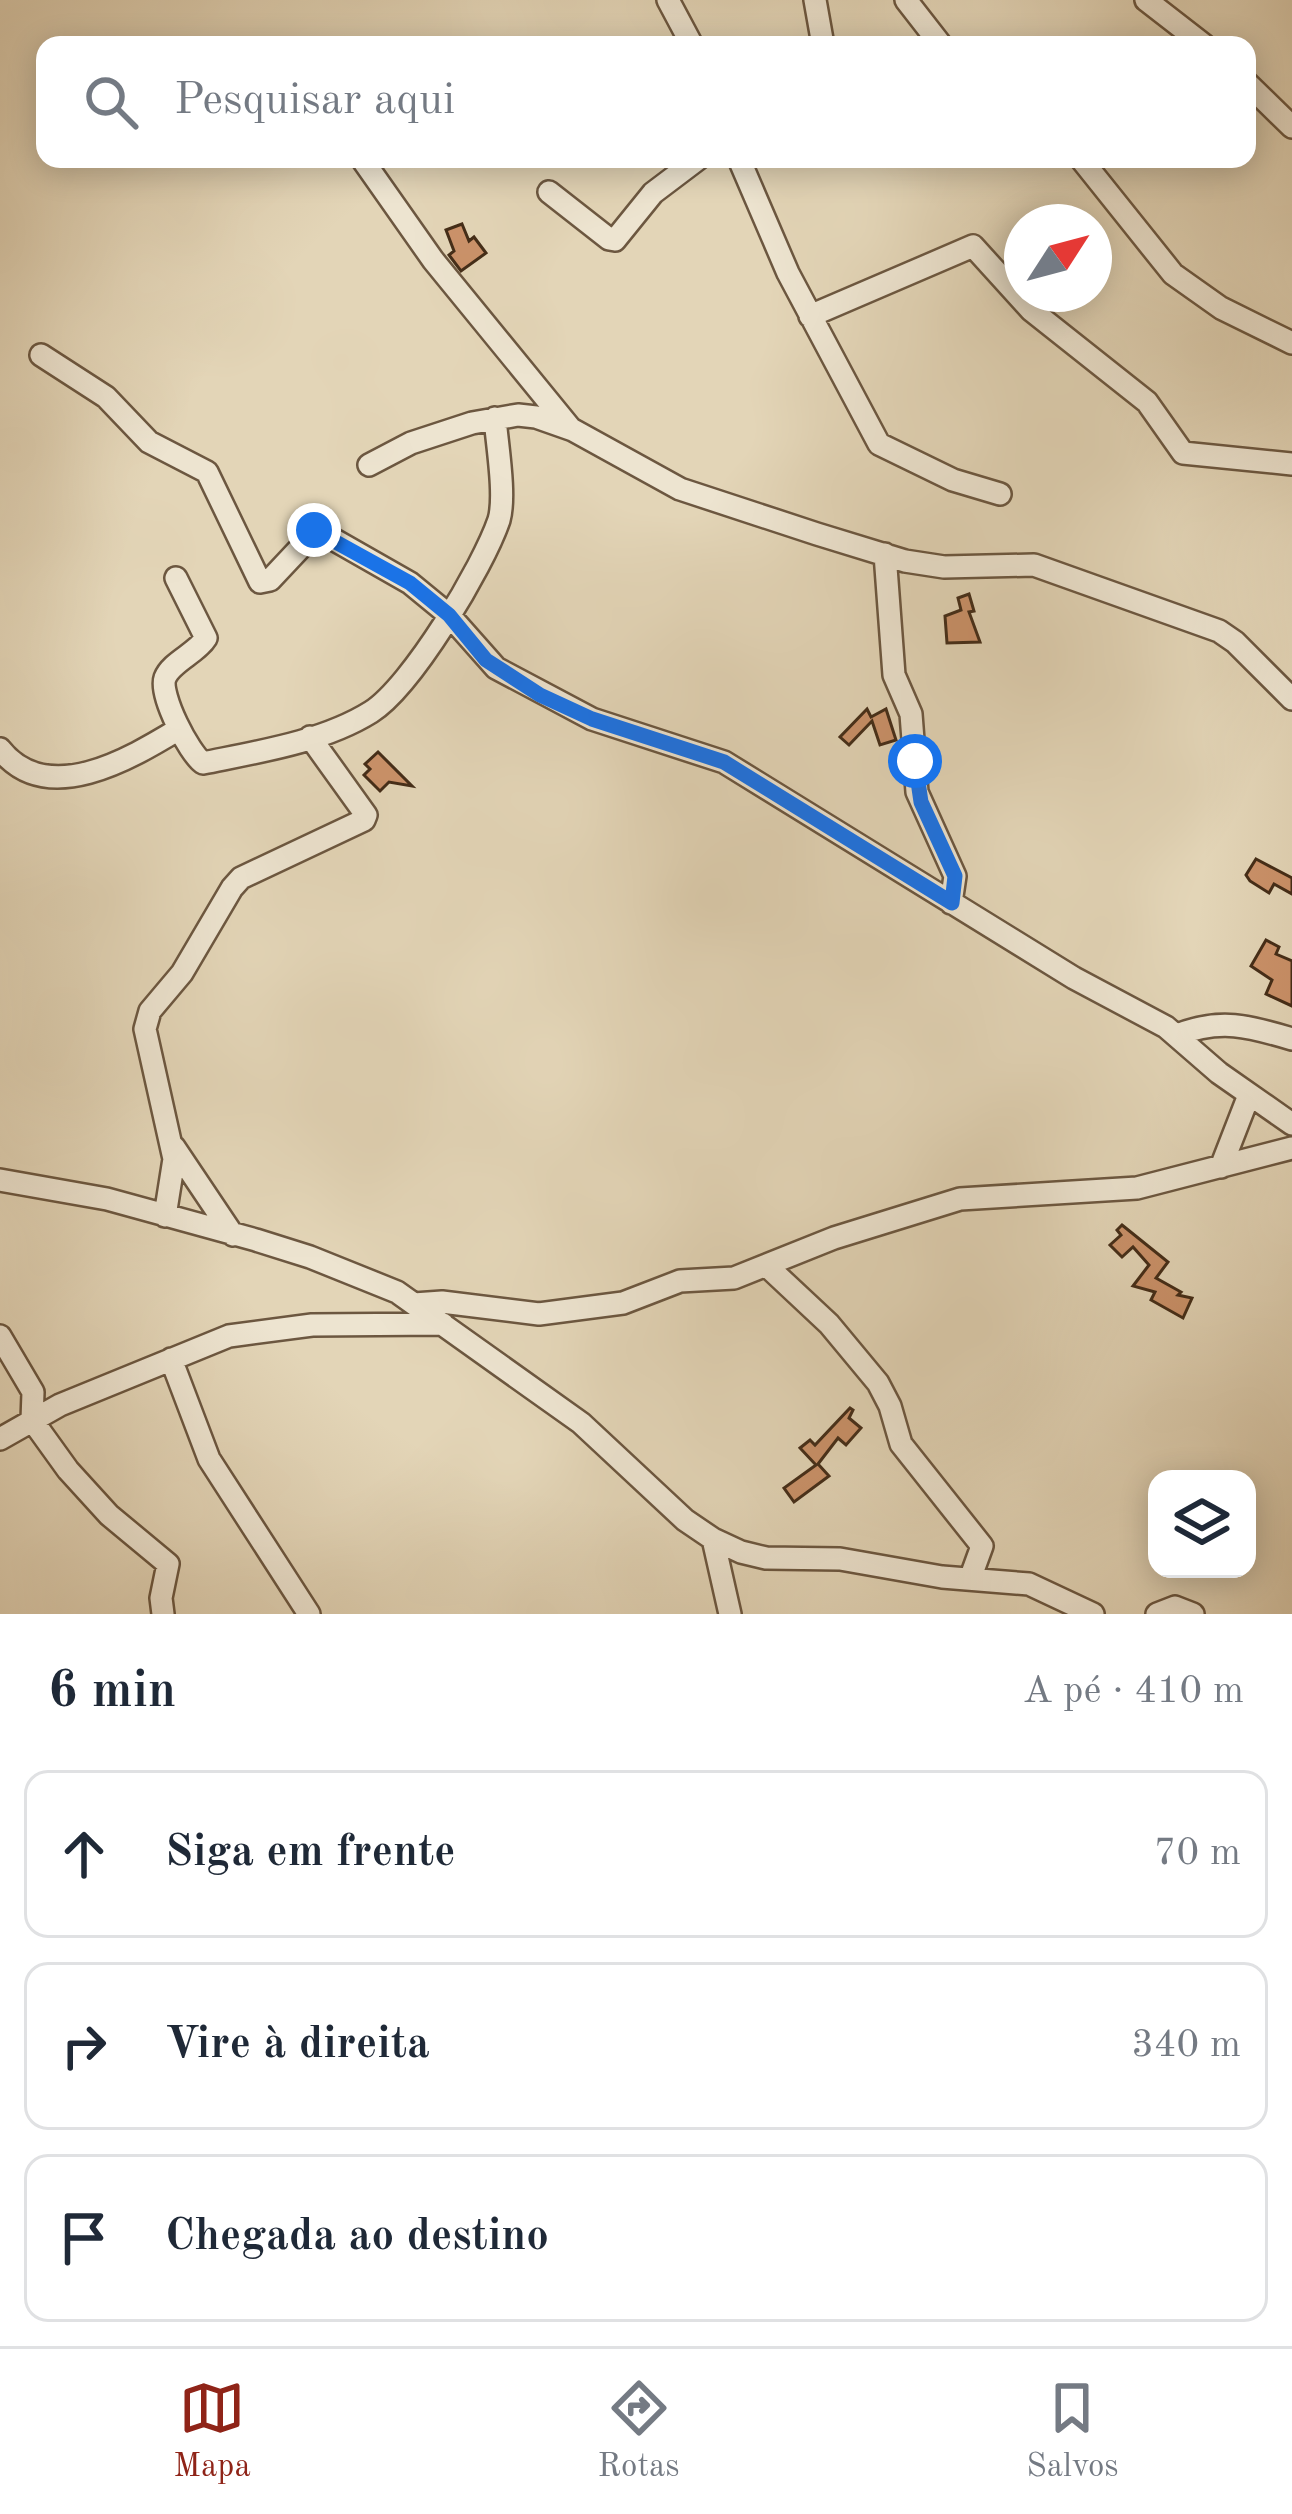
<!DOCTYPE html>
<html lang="pt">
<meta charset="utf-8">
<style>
:root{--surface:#fff;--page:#f2f2f3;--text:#1f2937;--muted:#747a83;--line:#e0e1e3;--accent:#8f2418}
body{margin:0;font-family:"Old Standard TT",serif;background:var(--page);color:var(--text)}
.controls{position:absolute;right:36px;bottom:36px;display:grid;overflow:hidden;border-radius:24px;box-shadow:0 6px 30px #0003}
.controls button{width:108px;height:108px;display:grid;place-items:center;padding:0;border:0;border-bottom:3px solid var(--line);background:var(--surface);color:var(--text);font:60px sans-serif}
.compass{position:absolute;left:1004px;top:204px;width:108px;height:108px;border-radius:50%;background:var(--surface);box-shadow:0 6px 30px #0003;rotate:54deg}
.stop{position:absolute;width:36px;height:36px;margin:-27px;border:9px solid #1a73e8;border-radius:50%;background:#fff}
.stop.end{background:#1a73e8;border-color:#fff;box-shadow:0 3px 12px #0008}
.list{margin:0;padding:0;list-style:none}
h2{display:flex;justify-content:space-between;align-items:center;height:156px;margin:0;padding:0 48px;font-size:51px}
h2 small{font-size:39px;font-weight:400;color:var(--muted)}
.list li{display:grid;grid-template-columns:78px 1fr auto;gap:36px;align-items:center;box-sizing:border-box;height:168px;margin:0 24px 24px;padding:0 24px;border:3px solid var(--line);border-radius:24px}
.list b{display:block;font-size:45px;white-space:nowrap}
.list em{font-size:39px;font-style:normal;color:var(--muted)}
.icon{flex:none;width:66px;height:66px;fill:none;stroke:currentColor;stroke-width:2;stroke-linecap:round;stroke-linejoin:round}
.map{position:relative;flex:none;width:1292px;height:1614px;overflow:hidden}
.search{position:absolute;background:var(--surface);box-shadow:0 6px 30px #0003;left:36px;right:36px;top:36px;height:132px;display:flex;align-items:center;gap:30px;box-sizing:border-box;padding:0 42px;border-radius:24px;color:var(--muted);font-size:45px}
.sheet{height:732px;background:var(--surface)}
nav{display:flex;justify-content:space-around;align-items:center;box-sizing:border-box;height:168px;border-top:3px solid var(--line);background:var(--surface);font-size:33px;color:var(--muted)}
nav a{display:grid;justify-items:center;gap:6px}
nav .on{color:var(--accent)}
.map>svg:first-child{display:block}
</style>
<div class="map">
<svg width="1292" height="1614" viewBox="0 0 1292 1614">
<rect width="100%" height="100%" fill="#e3d5b7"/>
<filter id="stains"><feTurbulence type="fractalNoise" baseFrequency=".00167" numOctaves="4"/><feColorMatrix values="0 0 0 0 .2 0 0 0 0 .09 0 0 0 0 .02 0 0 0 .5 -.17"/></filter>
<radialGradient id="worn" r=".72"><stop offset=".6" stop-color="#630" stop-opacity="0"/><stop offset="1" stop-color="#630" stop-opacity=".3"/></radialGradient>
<!-- building -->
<path fill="#cb926a" stroke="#442d18" stroke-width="3" d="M462,224l7,17 5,-4 12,16 -25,18 -12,-16 5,-4 -8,-21z
M969,594l5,17 -5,1 11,30 -33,1 -2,-27 16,-6 -3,-12z
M867,709l4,8 15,-8 10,31 -16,5 -8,-24 -23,24 -9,-8z
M378,752l34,34 -23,-4 -9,9 -16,-16 6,-6 -5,-5z
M1256,859l36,19v16l-18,-10 -5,9 -19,-12 -4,-6z
M1266,940l13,7 -3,7 16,7v45l-26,-12 6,-14 -21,-14z
M1122,1225l46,37 -12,16 25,14 -3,3 14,3 -9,20 -32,-18 4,-8 -22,-6 16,-21 -16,-18 -11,10 -12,-12 11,-10 -4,-5z
M850,1408l3,2 -4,8 12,10 -15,17 -8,-7 -20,26 11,12 -35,26 -10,-14 32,-23 -16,-17 10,-8 5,5z"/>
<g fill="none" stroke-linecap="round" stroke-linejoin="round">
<defs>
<path id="minor" d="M668,0l24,45
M815,0l8,45
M906,0l35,45
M1146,0l58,45
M1247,83l45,44
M362,159l71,101 138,169
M739,159l49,114 91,171 74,36 47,14
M1081,159l92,115 48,34 71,35
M549,192l60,47 6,1 38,-47 45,-34
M810,316l163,-70 58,64 116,92 36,51 109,11
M41,355l65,42 43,45 58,30 53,110 10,-2 47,-50 93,53 39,32 47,53 96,51 132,43 350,216 92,49 53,46 73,51
M369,465l42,-22 61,-20 46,-8 18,2 37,13 107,59 137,45 88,27 39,6 90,-2 185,66 16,11 57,57
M885,554l9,121 17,39 6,78 38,84 -4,27
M176,578l30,60c-9,15 -35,24 -41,40 -6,17 24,75 38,85 54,-11 120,-21 168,-51 41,-26 112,-145 128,-192 7,-24 -2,-76 -4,-102
M0,749c47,60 131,9 179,-20
M1177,1035c43,-17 72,-9 115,4
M174,1147l59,88
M1221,1167l28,-72
M0,1180l107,19 149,41 54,17 87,35 184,131 104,97 28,19 28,13 25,6 74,1 102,18 87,7 64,30
M165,1216l9,-57 -29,-130 5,-18 32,-38 50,-85 9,-10 123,-58 2,-5 -56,-78
M767,1266l62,58 49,59 12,23 11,38 81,102 -12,33
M414,1304l28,-2 97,12 84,-11 57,-22 54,-3 100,-40 126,-39 177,-11 155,-40
M0,1336l33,56 -1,28 36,50 41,45 59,49 -7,34 2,16
M171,1359l38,100 100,155
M0,1439l60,-34 169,-69 83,-11 131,-1
M713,1539l17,75
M1157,1614l18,-7 18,7"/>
</defs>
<!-- minor casing -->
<use href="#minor" stroke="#6c5740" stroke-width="26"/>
<!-- minor -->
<use href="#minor" stroke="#ede4d0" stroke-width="21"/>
</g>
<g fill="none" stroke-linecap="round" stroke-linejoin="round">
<!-- route -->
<path stroke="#1a73e8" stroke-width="15" d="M314,530l96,53 39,32 37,45 54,35 52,24 132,43 228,141 3,-27 -34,-74 -6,-41"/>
</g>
<rect width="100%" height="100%" filter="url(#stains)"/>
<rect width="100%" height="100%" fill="url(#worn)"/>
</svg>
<div class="controls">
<button><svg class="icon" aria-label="layers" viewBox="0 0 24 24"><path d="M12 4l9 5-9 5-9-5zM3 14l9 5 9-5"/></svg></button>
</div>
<svg class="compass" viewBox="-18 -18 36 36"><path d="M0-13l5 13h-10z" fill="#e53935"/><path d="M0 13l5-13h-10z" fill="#747a83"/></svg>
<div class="stop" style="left:915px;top:761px"></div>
<div class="stop end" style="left:314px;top:530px"></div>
<div class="search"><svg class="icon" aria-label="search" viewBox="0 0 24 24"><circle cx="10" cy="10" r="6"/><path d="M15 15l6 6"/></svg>Pesquisar aqui</div>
</div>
<section class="sheet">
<h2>6 min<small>A pé · 410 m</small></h2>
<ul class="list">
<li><svg class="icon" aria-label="ahead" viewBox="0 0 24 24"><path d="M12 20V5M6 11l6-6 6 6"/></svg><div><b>Siga em frente</b></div><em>70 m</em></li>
<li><svg class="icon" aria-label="right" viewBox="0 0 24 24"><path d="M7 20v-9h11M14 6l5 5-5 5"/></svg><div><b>Vire à direita</b></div><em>340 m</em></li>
<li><svg class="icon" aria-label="arrive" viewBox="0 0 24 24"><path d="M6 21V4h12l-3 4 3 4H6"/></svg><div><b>Chegada ao destino</b></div></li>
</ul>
</section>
<nav>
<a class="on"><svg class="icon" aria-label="map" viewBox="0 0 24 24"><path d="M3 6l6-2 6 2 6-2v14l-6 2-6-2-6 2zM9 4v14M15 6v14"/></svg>Mapa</a>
<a><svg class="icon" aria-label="directions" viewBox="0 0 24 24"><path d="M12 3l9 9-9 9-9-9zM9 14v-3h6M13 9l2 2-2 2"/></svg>Rotas</a>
<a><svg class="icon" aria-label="saved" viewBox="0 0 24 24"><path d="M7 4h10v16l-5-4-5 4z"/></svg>Salvos</a>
</nav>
